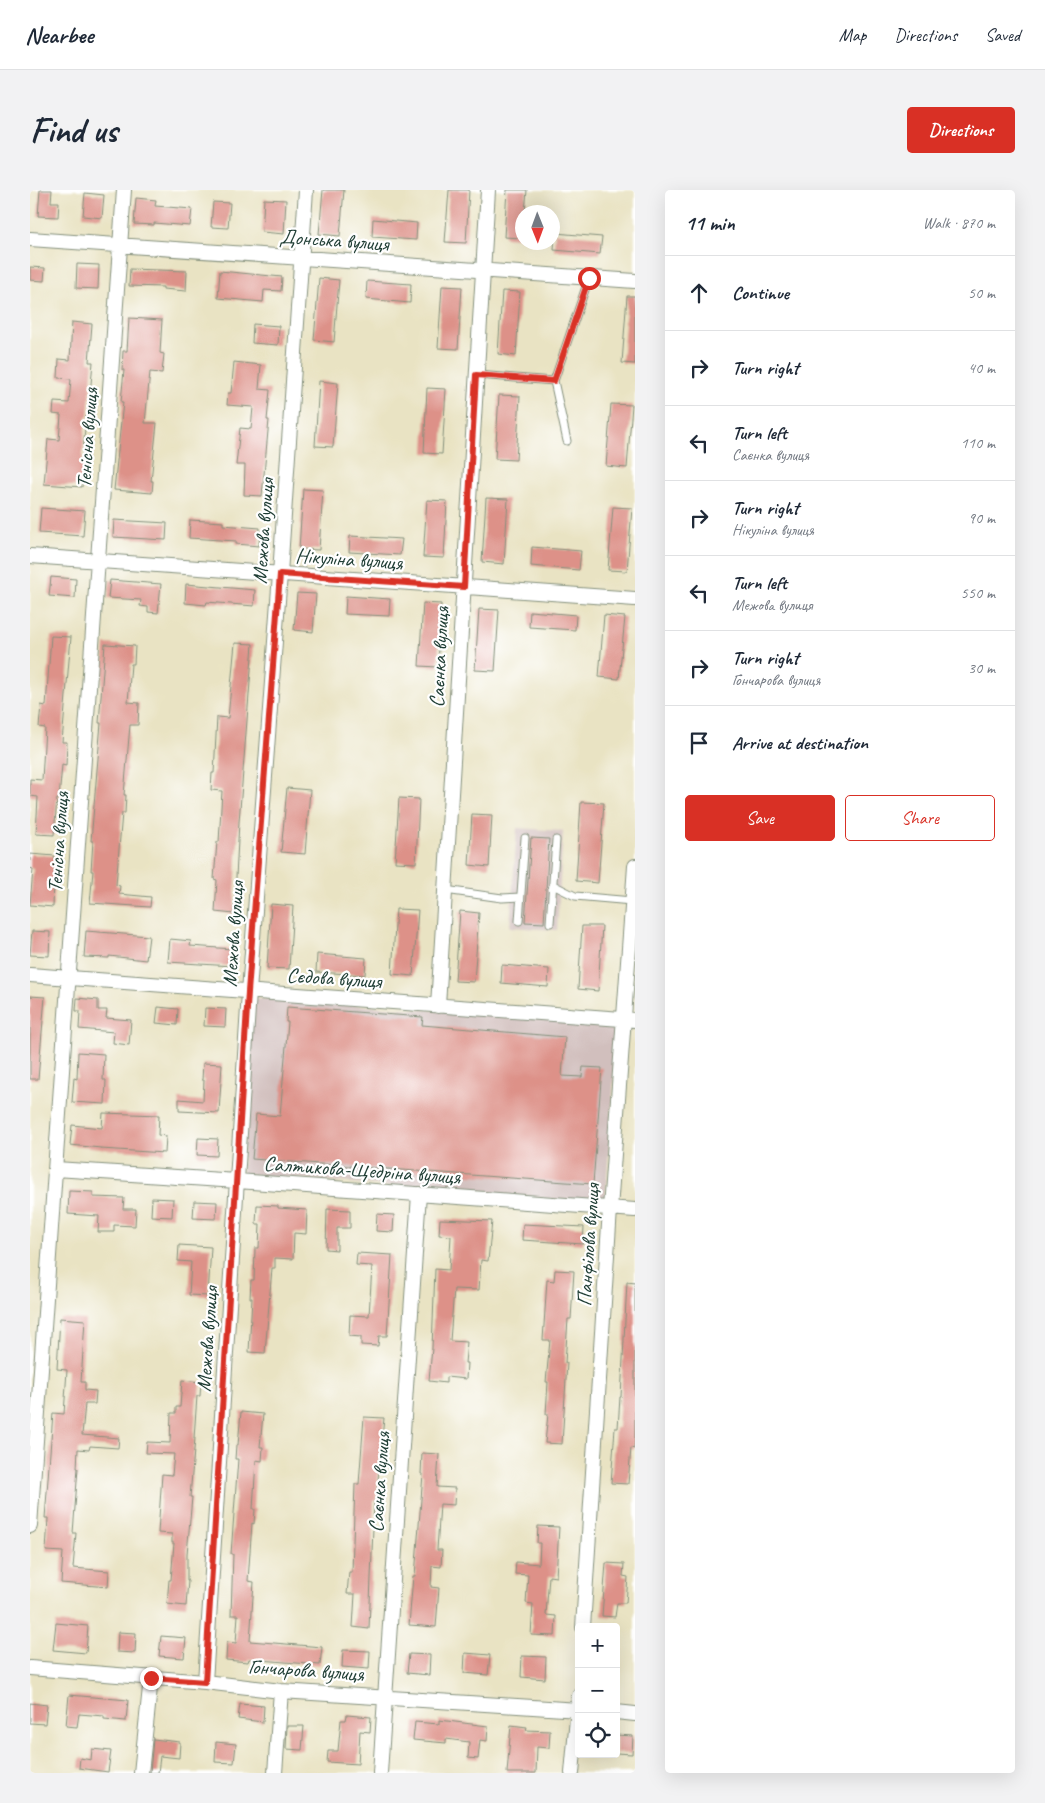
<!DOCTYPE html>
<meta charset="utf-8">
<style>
:root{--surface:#fff;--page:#f2f2f3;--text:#1f2937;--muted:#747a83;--line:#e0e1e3;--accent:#d93025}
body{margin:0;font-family:Caveat,sans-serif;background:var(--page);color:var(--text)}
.controls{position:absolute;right:15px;bottom:15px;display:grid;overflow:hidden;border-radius:5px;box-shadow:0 5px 20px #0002}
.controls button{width:45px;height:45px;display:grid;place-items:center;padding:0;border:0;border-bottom:1px solid var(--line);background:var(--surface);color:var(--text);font:25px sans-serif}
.compass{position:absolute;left:485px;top:15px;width:45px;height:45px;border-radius:50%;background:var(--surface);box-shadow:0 5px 20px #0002;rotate:179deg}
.stop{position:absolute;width:15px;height:15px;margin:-11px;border:4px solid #d93025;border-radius:50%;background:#fff}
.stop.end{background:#d93025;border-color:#fff;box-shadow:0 1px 5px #0008}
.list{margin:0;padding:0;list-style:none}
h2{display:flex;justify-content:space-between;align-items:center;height:65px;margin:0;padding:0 20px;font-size:21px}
h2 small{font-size:16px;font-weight:400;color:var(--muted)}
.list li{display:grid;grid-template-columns:32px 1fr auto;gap:15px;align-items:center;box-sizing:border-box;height:75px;padding:0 20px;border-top:1px solid var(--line)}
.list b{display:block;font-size:19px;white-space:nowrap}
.list p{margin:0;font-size:16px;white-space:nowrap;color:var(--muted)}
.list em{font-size:16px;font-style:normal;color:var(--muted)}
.actions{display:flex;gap:10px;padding:15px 20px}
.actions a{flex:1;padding:11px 0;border:1px solid var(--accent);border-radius:5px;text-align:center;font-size:18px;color:var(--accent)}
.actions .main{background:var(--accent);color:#fff}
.icon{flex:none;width:28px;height:28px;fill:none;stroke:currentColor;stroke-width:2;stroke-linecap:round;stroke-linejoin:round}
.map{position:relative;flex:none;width:605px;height:1583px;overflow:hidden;border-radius:5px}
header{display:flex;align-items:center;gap:30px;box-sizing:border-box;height:70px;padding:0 25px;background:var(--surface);border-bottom:1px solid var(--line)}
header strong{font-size:24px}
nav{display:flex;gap:28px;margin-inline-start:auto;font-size:18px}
.intro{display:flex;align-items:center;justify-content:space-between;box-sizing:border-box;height:120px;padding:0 30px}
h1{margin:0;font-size:35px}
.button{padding:12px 22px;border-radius:5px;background:var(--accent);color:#fff;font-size:18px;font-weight:700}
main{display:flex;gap:30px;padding:0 30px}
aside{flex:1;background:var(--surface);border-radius:5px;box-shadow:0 5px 20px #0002}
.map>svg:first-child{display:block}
</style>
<header>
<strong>Nearbee</strong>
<nav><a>Map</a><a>Directions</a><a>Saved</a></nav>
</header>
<div class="intro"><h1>Find us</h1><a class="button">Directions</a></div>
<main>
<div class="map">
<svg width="605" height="1583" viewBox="0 0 605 1583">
<rect width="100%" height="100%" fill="#fff"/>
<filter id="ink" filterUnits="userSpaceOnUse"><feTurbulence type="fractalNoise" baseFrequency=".02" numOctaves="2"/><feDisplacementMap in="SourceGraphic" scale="10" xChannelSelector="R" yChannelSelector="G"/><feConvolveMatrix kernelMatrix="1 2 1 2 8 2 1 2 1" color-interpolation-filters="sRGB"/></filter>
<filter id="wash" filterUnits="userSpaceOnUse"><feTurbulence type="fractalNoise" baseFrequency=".0096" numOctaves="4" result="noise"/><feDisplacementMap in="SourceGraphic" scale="20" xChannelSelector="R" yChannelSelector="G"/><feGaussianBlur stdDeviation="1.12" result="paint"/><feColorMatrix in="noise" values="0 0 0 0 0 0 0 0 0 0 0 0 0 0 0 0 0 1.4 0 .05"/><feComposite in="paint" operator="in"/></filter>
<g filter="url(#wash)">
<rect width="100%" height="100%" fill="#e9e3c3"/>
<!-- industrial -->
<path fill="#d1bfbd" d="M487,638l46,3 -6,99 -47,-3z
M223,808l365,25 -13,181 -363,-30z"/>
<g id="blocks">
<!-- building -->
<path fill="#dd9188" d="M10,0h12l-1,12h8l-1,15 -20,-1z
M293,0h21l-4,46 -21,-2z
M419,0h20l-3,53 -21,-1z
M477,0h20l-2,22h-3v26l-18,-1z
M55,3l19,2 -2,23 -19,-2z
M106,8l20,2 -1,6 37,3 -2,17 -36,-3v2l-20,-1z
M234,9l22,1 -2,34 -22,-2z
M183,12l17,1 -2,25 -17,-1z
M343,29l44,4 -1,17 -44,-3z
M525,43l47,4 -2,17 -46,-4z
M47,74l22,1 -1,24 -22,-1z
M0,77l15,1 -1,13 -14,-1z
M100,79l57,2 -1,20 -23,-2v-2l-34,-1z
M190,81l62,6 -1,14 -17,-1 -1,12 -45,-4z
M289,88l20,2 -5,62 -20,-2z
M337,91l44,3 -1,19 -44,-4z
M412,96l20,1 -4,62 -20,-1z
M472,101l18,1 -4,64 -18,-2z
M597,106h8v68l-13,-1z
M99,128l33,2 -2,33 4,1 -2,19 -12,-1 -5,51h12l-6,58h2l-1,12 -38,-3 9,-88h-2l3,-32h-2l1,-19h4z
M42,132l20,2 -3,38h4l-5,55 -2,-1 -4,49 2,1 -2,21 -38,-3 4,-45 11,1 2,-25 -8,-1 1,-12 15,1 2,-24 -13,-1 1,-19 11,1z
M223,134l26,2 -1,19 -26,-2z
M204,172l27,3 -2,24 11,1 -3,30h2l-7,76 -18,-1 1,-30h-9l4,-37 11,1 2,-22 -26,-2 1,-12h3z
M289,191l19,2 -5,64 -18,-1z
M397,198l19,1 -4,65 -18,-1z
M469,205l21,1 -4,64 -21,-1z
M581,214l21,1 -5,63 -21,-2z
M273,299l20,1 -4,60 -20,-1z
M456,308l22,1 -4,65 -22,-2z
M397,310l20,1 -3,57 -21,-1z
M583,317l19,1 -5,63 -19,-1z
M11,318l44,3 -2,25 -44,-3z
M84,330l53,3 -1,17 -53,-3z
M160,330l33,2v3l37,3 -1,18 -23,-2v-3l-47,-3z
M320,346l52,3 -2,16 -51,-3z
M502,357l49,4 -2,19 -48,-4z
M21,387l25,2 -1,19 -26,-2z
M80,390l51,4 -3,29 -10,-1v-5l-8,-1 1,-6 -33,-2z
M156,394l69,6 -1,16 -47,-4 -1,3 -21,-2z
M267,403l19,1 -3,38 -19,-2z
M316,406l44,3 -1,17 -44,-2z
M393,413l18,1 -3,63 -19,-1z
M449,419l20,1 -4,61 -20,-1z
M500,421l46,4 -1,15 -46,-3z
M574,425l21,2 -6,62 -20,-2z
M21,446l20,1 -9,105h5l-1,24 -4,-1 -3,34h-2l-3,36 -18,-1 2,-37 -8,-1v-17l12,1 3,-52 -6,-1 2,-22 5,1z
M205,453l18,1 -14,178 -5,92 -19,-2 2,-32 -3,-1 3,-37h2l3,-51 -11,-1 1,-17h2l3,-56 11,1z
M75,454l30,2 -1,18h-3l-3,38 11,1 -1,22h-8l-6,70h2l-1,18h-3l-6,72 4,1 -1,8 32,3 -1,10 -60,-4 3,-32h-2l2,-30h-2l10,-118h-2z
M257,598l23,2 -5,64 -24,-2z
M369,608l20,1 -3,64 -21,-1z
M551,612l23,1 -6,80 -22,-2z
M442,624l20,1 -3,52 -20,-2z
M501,648l18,1 -5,84 -19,-1z
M0,664l25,2 -2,51 -23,-2 3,-36 -3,-1z
M241,714l22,2 -4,63 -22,-1z
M366,719l22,1 -5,66 -21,-2z
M430,721l19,2 -5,69 -19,-1z
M552,736h20l-4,65 -20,-2z
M2,741l18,1 -1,24 -19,-1z
M56,741l63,5 -3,24 -37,-4v2l-25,-1z
M140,749l21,2 -1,5 43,3 -1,17 -64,-4z
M287,764l49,4 -1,17 -49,-3z
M472,775l47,4 -1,18 -47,-4z
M0,806l15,1 -7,82h-8z
M47,808l21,2v10h9l-1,8 25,2 -2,25 -16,-2 1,-11 -35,-3 1,-18h-4z
M128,817l20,2 -1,16 -21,-2z
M257,817l136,10 -1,8 143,12 -3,39 20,1 1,-10 19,1 -9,116 -341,-25 4,-45 24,2 8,-94h-2z
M175,818l21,1 -1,18 -21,-1z
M48,862l26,2 -1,26h3l-1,24 -33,-2 2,-24 3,1z
M173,873l19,1 -3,49 -40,-2v-12l24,2 1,-21h-2z
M73,923l56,2 -1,20 8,1 -1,17 -64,-4v-1l-31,-3 2,-20 30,3z
M168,948l20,1 -1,17 -20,-1z
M39,1001l24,1v5l31,1 -1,11h13l-1,17 -21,-1v7h-16l1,-16 -31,-2z
M122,1008l21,1 -1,18 -21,-1z
M164,1011l23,1 -1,17 -23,-1z
M227,1015l21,1v2l29,2 -1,24 -12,-1 -1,26 -18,-1v10h-3l-7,85 -16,-1 3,-54h-2l1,-18h3l1,-32h4l1,-24h-4z
M297,1019l23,1v18h-13v22l-11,-1z
M347,1024l17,1 -1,17 -17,-1z
M410,1029l52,2 -4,40 -7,-1 -2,30 -25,-1 -4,52 17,1 -2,21h2l-1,16 -20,-2v6l-17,-2 3,-33 3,-79 14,1 2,-34 -12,-1z
M493,1034l61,3 -1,17 -61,-4z
M149,1055l32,2 -3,49 -19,-1 2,-33 -13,-1z
M327,1063l35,2 -5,81h-8l-1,10 -17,-1v-8l-12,-1 1,-21 19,1 3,-50 -16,-1z
M525,1080l19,1 -3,48h-3l-3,44h2l-5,81 -17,-1 3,-29h-2l2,-32h-2l4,-42h-7l4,-60 7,1z
M597,1092l8,1v155l-1,11 -3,-1 -3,36 -17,-1 4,-55h3l2,-31h1z
M30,1128l25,2 -4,62h4v8l11,1 -1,13h-10l-3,31 37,3 -1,10 -28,-2 -1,4 -11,-1 -1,19h1l-5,65h3l-3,35 36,3 -1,16 -47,-4 2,-31 -17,-1 2,-33h-3l8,-105 11,1 3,-44 -10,-1z
M152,1190l19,2 -1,14h-3l-3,42h1l-5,59h2l-5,57v27h1l-2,25 -19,-2 2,-24h2l3,-37h-2v-9l-14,-1 4,-59 10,1 2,-21 -28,-1 1,-11 23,1 1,-30h5v-6h4z
M211,1222l22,2 -3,33h3l-1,14 -6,-1 -3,49h2l-1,15 -2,-1 -4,58 6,1 -4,59 72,6 -2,18 -71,-6 -1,3 -22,-2 1,-18 9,1 2,-28h-7l2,-61h-2l7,-95h-3l1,-14h2z
M334,1227l20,1 -8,83h-2l-5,128 -16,-2 2,-33h-8l2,-22h3l3,-88h4z
M392,1263l17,1 -2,33 18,1 -1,17 -14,-1 -3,46h5l-1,17 -9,-1 -1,21 8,1 -3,39 -27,-2 4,-49h2l8,-102h-2z
M508,1336l21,1 -3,50 -7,-1 -3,39 10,1 -1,20 -24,-1 2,-31 -7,-1 2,-28 -13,-1 1,-12 23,2 1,-21h-3z
M576,1373l18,1 -1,12 5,1 -2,26h-9l-2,14 -13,-1z
M26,1433l32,3 -2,27 -33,-3z
M88,1442l18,1 -1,20 -18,-1z
M131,1446l25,2 -2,20 -25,-2z
M313,1460l27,1 -1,18 -27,-2z
M435,1463l25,2 -2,20 -24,-2z
M379,1464l21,1 -1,20 -22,-2z
M492,1466l24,1 -1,22 -24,-2z
M39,1505l59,5 -2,21 -22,-2v-3l-25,-2 -2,13 -11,-1z
M0,1513l17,2 -2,19 -15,-1z
M210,1514l24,2 -1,16 -25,-3z
M317,1525l24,2 -1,15 -10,-1 -2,33 -31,-2 1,-11h10l3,-31h5z
M409,1530l49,6 -1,15 -7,-1 -2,19 -10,-1 1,-16 -23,-3v4l-33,-3 2,-18 24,2z
M481,1535l16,2 -1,3 24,1 -1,17 -12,-1 -1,26h-29z
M257,1536h17l-2,24 -16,-1z
M586,1545l17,1 -1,18 -16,-1z
M123,1549l27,3 -1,16 -19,-2 -2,17h-8z
M186,1552l20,2 -2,19 -19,-1z
M62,1559l19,2 -3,21 -29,-4 1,-10 11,2z"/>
</g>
</g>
<g filter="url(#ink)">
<use href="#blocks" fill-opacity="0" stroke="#84907c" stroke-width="1"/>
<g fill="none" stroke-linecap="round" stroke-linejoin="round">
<defs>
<path id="lane" d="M447,185l77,6
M537,251l-13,-60 35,-103
M523,695l22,11 57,5
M415,700l57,8 18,-1
M489,731l6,-83
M520,733l6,-83"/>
<path id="street" d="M0,49l605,42
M0,366l605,43
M0,785l605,45
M408,816l50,-816
M26,979l181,12 398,29
M0,1336l94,-1336
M553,1437l27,-418 25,-343
M0,1478l175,14 76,9 298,19
M175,1492l44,-690 31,-418 26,-384
M586,1522l19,2
M111,1583l10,-95
M245,1583l6,-82
M350,1583l39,-579
M542,1583l7,-77"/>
</defs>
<!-- lane casing -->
<use href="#lane" stroke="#84907c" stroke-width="9"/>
<!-- street casing -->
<use href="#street" stroke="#84907c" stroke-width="16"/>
<!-- lane -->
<use href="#lane" stroke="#fff" stroke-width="7"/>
<!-- street -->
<use href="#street" stroke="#fff" stroke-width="14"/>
</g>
</g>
<g fill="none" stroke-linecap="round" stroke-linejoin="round" filter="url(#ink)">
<!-- route -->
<path stroke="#d93025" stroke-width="6" d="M121,1488l54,4 43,-690 32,-418 184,13 12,-212 78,6 35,-103"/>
</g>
<g text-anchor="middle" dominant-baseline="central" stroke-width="4.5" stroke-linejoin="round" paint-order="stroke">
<!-- street labels -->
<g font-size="21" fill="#1f3d34" stroke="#fff">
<text transform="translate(304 50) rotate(4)">Донська вулиця</text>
<text transform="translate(57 248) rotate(-86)">Тенісна вулиця</text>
<text transform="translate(233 341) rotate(-86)">Межова вулиця</text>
<text transform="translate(319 369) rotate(4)">Нікуліна вулиця</text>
<text transform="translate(409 467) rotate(-87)">Саєнка вулиця</text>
<text transform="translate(28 652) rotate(-86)">Тенісна вулиця</text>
<text transform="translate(203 744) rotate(-86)">Межова вулиця</text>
<text transform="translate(304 788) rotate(4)">Сєдова вулиця</text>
<text transform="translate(332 980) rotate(4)">Салтикова-Щедріна вулиця</text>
<text transform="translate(558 1055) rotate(-86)">Панфілова вулиця</text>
<text transform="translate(177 1149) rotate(-86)">Межова вулиця</text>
<text transform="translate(349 1292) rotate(-86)">Саєнка вулиця</text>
<text transform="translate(276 1480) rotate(4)">Гончарова вулиця</text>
</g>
</g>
</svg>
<div class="controls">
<button>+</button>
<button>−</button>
<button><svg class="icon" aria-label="locate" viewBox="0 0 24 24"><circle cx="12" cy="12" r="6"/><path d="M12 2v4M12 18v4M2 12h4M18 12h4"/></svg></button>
</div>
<svg class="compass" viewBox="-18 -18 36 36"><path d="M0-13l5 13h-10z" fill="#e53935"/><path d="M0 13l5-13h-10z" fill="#747a83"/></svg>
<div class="stop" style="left:559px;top:88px"></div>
<div class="stop end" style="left:121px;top:1488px"></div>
</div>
<aside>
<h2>11 min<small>Walk · 870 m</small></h2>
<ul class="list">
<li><svg class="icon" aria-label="ahead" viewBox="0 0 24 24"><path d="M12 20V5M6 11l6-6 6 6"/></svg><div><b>Continue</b></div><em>50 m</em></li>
<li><svg class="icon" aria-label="right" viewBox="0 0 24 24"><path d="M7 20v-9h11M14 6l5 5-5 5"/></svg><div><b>Turn right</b></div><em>40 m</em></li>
<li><svg class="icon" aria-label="left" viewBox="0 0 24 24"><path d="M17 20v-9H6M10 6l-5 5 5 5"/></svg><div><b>Turn left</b><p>Саєнка вулиця</p></div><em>110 m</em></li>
<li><svg class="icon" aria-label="right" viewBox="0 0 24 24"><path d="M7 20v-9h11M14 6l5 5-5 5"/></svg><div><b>Turn right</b><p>Нікуліна вулиця</p></div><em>90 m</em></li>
<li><svg class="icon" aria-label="left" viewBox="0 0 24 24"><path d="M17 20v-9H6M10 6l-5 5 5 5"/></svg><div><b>Turn left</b><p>Межова вулиця</p></div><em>550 m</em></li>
<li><svg class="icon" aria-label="right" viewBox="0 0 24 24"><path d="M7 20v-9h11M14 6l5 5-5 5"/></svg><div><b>Turn right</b><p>Гончарова вулиця</p></div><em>30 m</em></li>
<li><svg class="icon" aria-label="arrive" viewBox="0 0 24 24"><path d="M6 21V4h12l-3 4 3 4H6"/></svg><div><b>Arrive at destination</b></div></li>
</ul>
<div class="actions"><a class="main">Save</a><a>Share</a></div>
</aside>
</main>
